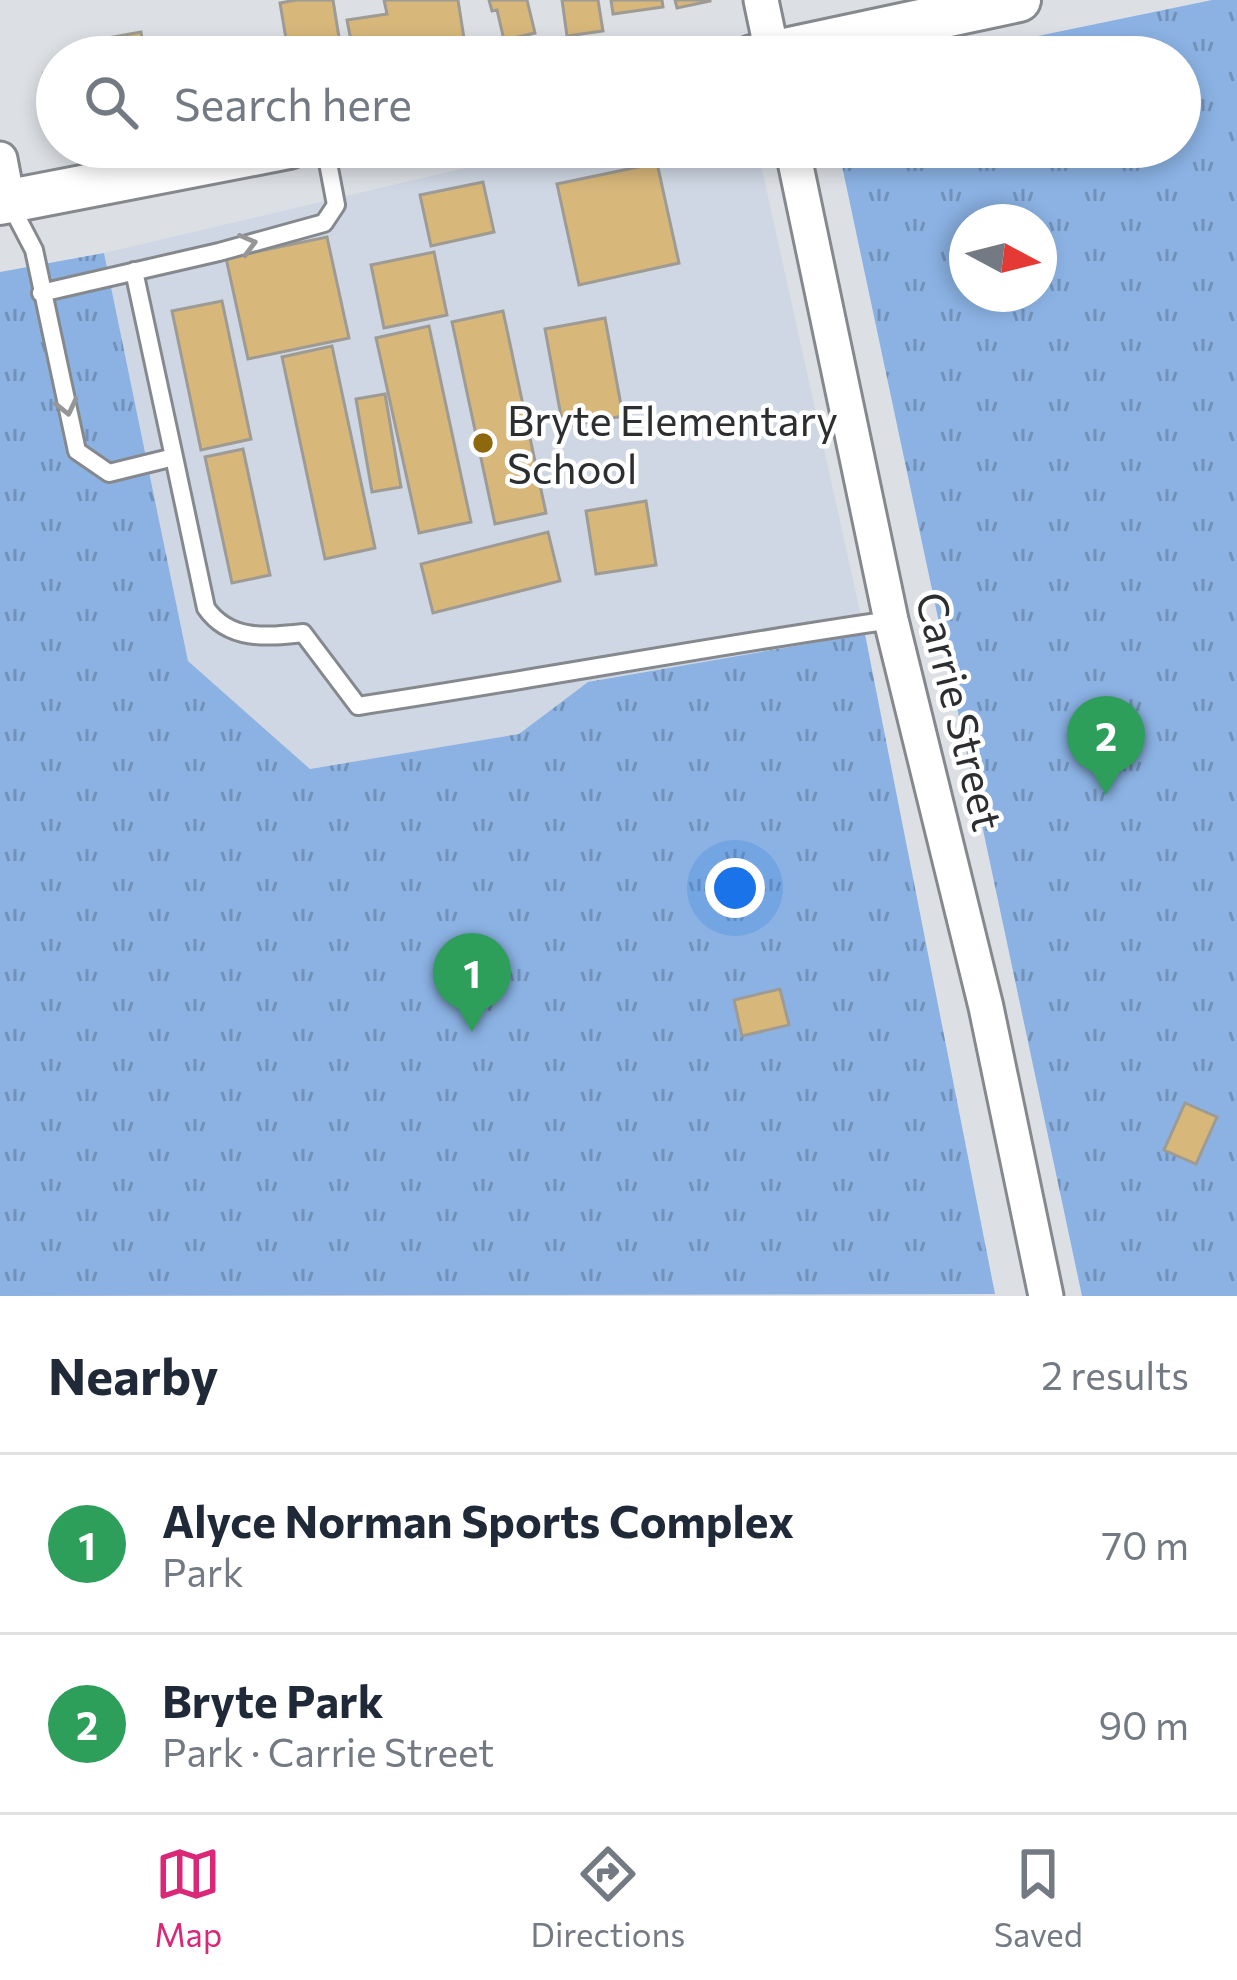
<!DOCTYPE html>
<meta charset="utf-8">
<style>
:root{--surface:#fff;--page:#f6f6f7;--text:#1f2937;--muted:#747a83;--line:#e0e1e3;--accent:#db2777}
body{margin:0;font-family:Commissioner,sans-serif;background:var(--page);color:var(--text)}
.compass{position:absolute;left:949px;top:204px;width:108px;height:108px;border-radius:50%;background:var(--surface);box-shadow:0 6px 18px #0003;rotate:97deg}
.you{position:absolute;left:735px;top:888px;width:42px;height:42px;margin:-30px;border:9px solid #fff;border-radius:50%;background:#1a73e8;box-shadow:0 0 0 18px #1a73e833}
.badge{display:grid;place-items:center;width:78px;height:78px;border-radius:50%;background:var(--accent);color:#fff;font-size:39px;font-weight:700}
.pin{position:absolute;translate:-50% -99px;filter:drop-shadow(0 3px 6px #0008)}
.pin::after{content:'';position:absolute;top:63px;width:42px;height:36px;background:inherit;clip-path:polygon(0 0,100% 0,50% 100%)}
.list{margin:0;padding:0;list-style:none}
h2{display:flex;justify-content:space-between;align-items:center;height:156px;margin:0;padding:0 48px;font-size:51px}
h2 small{font-size:39px;font-weight:400;color:var(--muted)}
.list li{display:grid;grid-template-columns:78px 1fr auto;gap:36px;align-items:center;box-sizing:border-box;height:180px;padding:0 48px;border-top:3px solid var(--line)}
.list b{display:block;font-size:45px;white-space:nowrap}
.list p{margin:0;font-size:39px;white-space:nowrap;color:var(--muted)}
.list em{font-size:39px;font-style:normal;color:var(--muted)}
.icon{flex:none;width:66px;height:66px;fill:none;stroke:currentColor;stroke-width:2;stroke-linecap:round;stroke-linejoin:round}
.map{position:relative;flex:none;width:1237px;height:1296px;overflow:hidden}
.search{position:absolute;background:var(--surface);box-shadow:0 6px 18px #0003;left:36px;right:36px;top:36px;height:132px;display:flex;align-items:center;gap:30px;box-sizing:border-box;padding:0 42px;border-radius:66px;color:var(--muted);font-size:45px}
.sheet{height:516px;background:var(--surface)}
nav{display:flex;justify-content:space-around;align-items:center;box-sizing:border-box;height:168px;border-top:3px solid var(--line);background:var(--surface);font-size:33px;color:var(--muted)}
nav a{display:grid;justify-items:center;gap:6px}
nav .on{color:var(--accent)}
.map>svg:first-child{display:block}
</style>
<div class="map">
<svg width="1237" height="1296" viewBox="0 0 1237 1296">
<defs>
<pattern id="park-tufts" width="24" height="20" patternUnits="userSpaceOnUse" patternTransform="scale(3)"><rect width="24" height="20" fill="#8bb2e3"/><path d="M3 7l-1-3M5 7V3M7 7l1-3M15 17l-1-3M17 17v-4M19 17l1-3" fill="none" stroke="#7291b8"/></pattern>
</defs>
<rect width="100%" height="100%" fill="#dce0e5"/>
<!-- built -->
<path fill="#ced7e3" d="M554,147h203l108,487 -277,48 -69,52 -209,35 -122,-108 -84,-408z"/>
<!-- park -->
<path fill="url(#park-tufts)" fill-rule="evenodd" d="M1212,0h25v1296h-155l-244,-1149h342v-90h-244zM967,222h72v72h-72z
M104,253l84,408 122,108 209,-35 69,-52 277,-48 130,660 -995,2v-1024z"/>
<!-- building -->
<path fill="#d7b77a" stroke="#9e9b95" stroke-width="3" d="M296,0h37l9,56 -53,1 -9,-54z
M384,0h74l8,51 -69,6 -3,-18 -42,7 -5,-26 40,-6z
M489,0h38l8,33 -31,7 -7,-30 -5,1z
M562,0h36l5,31 -36,5z
M611,0h51l1,7 -50,7z
M675,0h35v1l-33,7z
M141,32l4,25h-51l-3,-16z
M212,39l2,18h-48l-2,-13z
M57,72v46l-9,1 -4,-46z
M657,163l22,100 -100,22 -22,-101z
M483,182l11,50 -63,14 -11,-51z
M327,237l22,101 -101,21 -22,-101z
M434,252l13,63 -63,13 -13,-63z
M222,301l29,138 -50,11 -29,-139z
M503,311l43,202 -51,11 -43,-202z
M605,318l18,98 -60,11 -18,-98z
M429,326l42,196 -52,11 -43,-195z
M332,346l43,202 -50,11 -43,-202z
M385,394l16,93 -29,5 -16,-93z
M243,449l27,126 -38,8 -27,-126z
M646,501l10,64 -60,9 -10,-63z
M548,532l12,49 -127,32 -12,-49z
M780,989l9,36 -47,11 -8,-36z
M1185,1103l32,14 -21,47 -32,-14z"/>
<g fill="none" stroke-linecap="round" stroke-linejoin="round">
<defs>
<path id="service" d="M9,202l25,48 43,201 32,22 65,-16 -40,-186
M41,293l178,-41 105,-29 12,-18 -11,-58
M174,457l32,151c23,33 60,29 97,25l55,73c178,-27 355,-60 533,-86"/>
<path id="minor" d="M761,0l12,57
M792,147l99,473 95,387 60,289
M0,159l8,42"/>
<path id="tertiary" d="M752,57l267,-57
M0,203l289,-56"/>
</defs>
<!-- service casing -->
<use href="#service" stroke="#85898e" stroke-width="22"/>
<!-- minor casing -->
<use href="#minor" stroke="#85898e" stroke-width="39"/>
<!-- tertiary casing -->
<use href="#tertiary" stroke="#85898e" stroke-width="48"/>
<!-- service -->
<use href="#service" stroke="#fff" stroke-width="16"/>
<!-- minor -->
<use href="#minor" stroke="#fff" stroke-width="33"/>
<!-- tertiary -->
<use href="#tertiary" stroke="#fff" stroke-width="42"/>
</g>
<!-- one-way arrows -->
<defs><path id="oneway-chevron" d="M-2-3.5L2.5 0L-2 3.5" fill="none" stroke-width="1.6" stroke-linecap="round" stroke-linejoin="round" transform="scale(3)"/></defs>
<g stroke="#969698">
<use href="#oneway-chevron" transform="translate(248 244) rotate(-15)"/>
<use href="#oneway-chevron" transform="translate(67 407) rotate(77)"/>
</g>
<!-- markers -->
<circle fill="#8e680c" stroke="#fff" stroke-width="4.5" cx="483" cy="443" r="12"/>
<g text-anchor="middle" dominant-baseline="central" stroke-width="9" stroke-linejoin="round" paint-order="stroke">
<!-- poi labels -->
<g font-size="42" fill="#2c2e30" stroke="#fff" text-anchor="start">
<text x="507" y="419">Bryte Elementary<tspan x="507" dy="48">School</tspan></text>
</g>
<!-- street labels -->
<g font-size="42" fill="#2c2e30" stroke="#fff">
<text transform="translate(961 711) rotate(76)">Carrie Street</text>
</g>
</g>
</svg>
<svg class="compass" viewBox="-18 -18 36 36"><path d="M0-13l5 13h-10z" fill="#e53935"/><path d="M0 13l5-13h-10z" fill="#747a83"/></svg>
<div class="you"></div>
<div class="pin badge" style="left:472px;top:1032px;background:#2e9e5b">1</div>
<div class="pin badge" style="left:1106px;top:795px;background:#2e9e5b">2</div>
<div class="search"><svg class="icon" aria-label="search" viewBox="0 0 24 24"><circle cx="10" cy="10" r="6"/><path d="M15 15l6 6"/></svg>Search here</div>
</div>
<section class="sheet">
<h2>Nearby<small>2 results</small></h2>
<ul class="list">
<li><span class="badge" style="background:#2e9e5b">1</span><div><b>Alyce Norman Sports Complex</b><p>Park</p></div><em>70 m</em></li>
<li><span class="badge" style="background:#2e9e5b">2</span><div><b>Bryte Park</b><p>Park · Carrie Street</p></div><em>90 m</em></li>
</ul>
</section>
<nav>
<a class="on"><svg class="icon" aria-label="map" viewBox="0 0 24 24"><path d="M3 6l6-2 6 2 6-2v14l-6 2-6-2-6 2zM9 4v14M15 6v14"/></svg>Map</a>
<a><svg class="icon" aria-label="directions" viewBox="0 0 24 24"><path d="M12 3l9 9-9 9-9-9zM9 14v-3h6M13 9l2 2-2 2"/></svg>Directions</a>
<a><svg class="icon" aria-label="saved" viewBox="0 0 24 24"><path d="M7 4h10v16l-5-4-5 4z"/></svg>Saved</a>
</nav>
